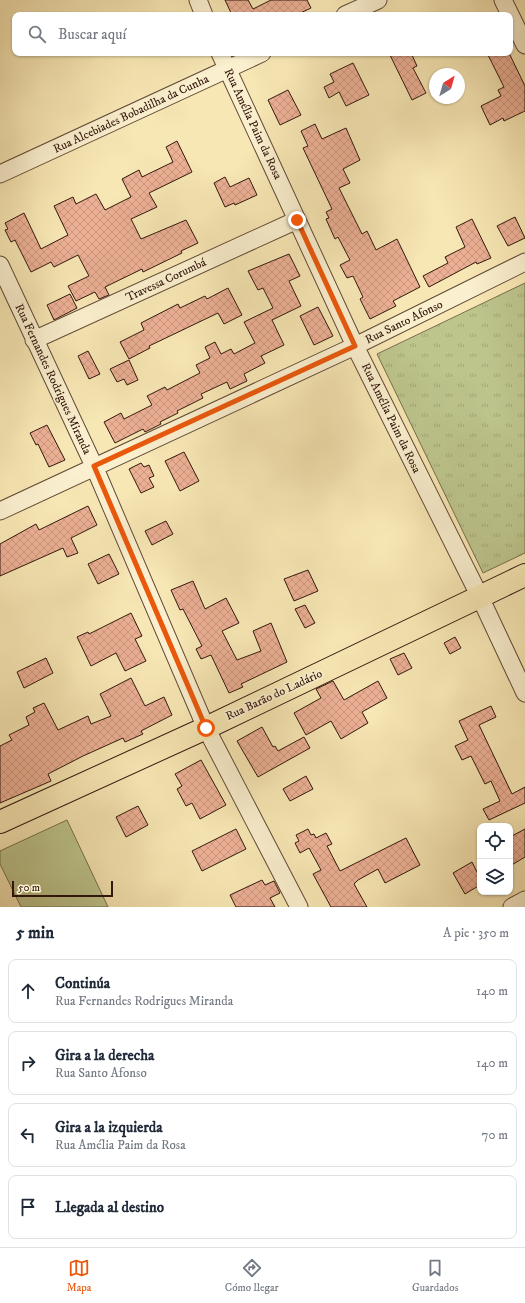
<!DOCTYPE html>
<html lang="es">
<meta charset="utf-8">
<style>
:root{--surface:#fff;--page:#f2f2f3;--text:#1f2937;--muted:#747a83;--line:#e0e1e3;--accent:#ea580c}
body{margin:0;font-family:"IM FELL DW Pica",serif;background:var(--page);color:var(--text)}
.controls{position:absolute;right:12px;bottom:12px;display:grid;overflow:hidden;border-radius:8px;box-shadow:0 1px 3px #0004}
.controls button{width:36px;height:36px;display:grid;place-items:center;padding:0;border:0;border-bottom:1px solid var(--line);background:var(--surface);color:var(--text);font:20px sans-serif}
.compass{position:absolute;left:429px;top:68px;width:36px;height:36px;border-radius:50%;background:var(--surface);box-shadow:0 1px 3px #0004;rotate:37deg}
.scale{position:absolute;left:12px;bottom:10px;width:101px;box-sizing:border-box;padding-left:4px;border:2px solid #32170c;border-top:0;font-size:11px;line-height:14px;white-space:nowrap;color:#32170c;-webkit-text-stroke:3px #faefce;paint-order:stroke}
.stop{position:absolute;width:12px;height:12px;margin:-9px;border:3px solid #ea580c;border-radius:50%;background:#fff}
.stop.end{background:#ea580c;border-color:#fff;box-shadow:0 1px 4px #0008}
.list{margin:0;padding:0;list-style:none}
h2{display:flex;justify-content:space-between;align-items:center;height:52px;margin:0;padding:0 16px;font-size:17px}
h2 small{font-size:13px;font-weight:400;color:var(--muted)}
.list li{display:grid;grid-template-columns:26px 1fr auto;gap:12px;align-items:center;box-sizing:border-box;height:64px;margin:0 8px 8px;padding:0 8px;border:1px solid var(--line);border-radius:8px}
.list b{display:block;font-size:15px;white-space:nowrap}
.list p{margin:0;font-size:13px;white-space:nowrap;color:var(--muted)}
.list em{font-size:13px;font-style:normal;color:var(--muted)}
.icon{flex:none;width:22px;height:22px;fill:none;stroke:currentColor;stroke-width:2;stroke-linecap:round;stroke-linejoin:round}
.map{position:relative;flex:none;width:525px;height:907px;overflow:hidden}
.search{position:absolute;background:var(--surface);box-shadow:0 1px 3px #0004;left:12px;right:12px;top:12px;height:44px;display:flex;align-items:center;gap:10px;box-sizing:border-box;padding:0 14px;border-radius:8px;color:var(--muted);font-size:15px}
.sheet{height:340px;background:var(--surface)}
nav{display:flex;justify-content:space-around;align-items:center;box-sizing:border-box;height:56px;border-top:1px solid var(--line);background:var(--surface);font-size:11px;color:var(--muted)}
nav a{display:grid;justify-items:center;gap:2px}
nav .on{color:var(--accent)}
.map>svg:first-child{display:block}
</style>
<div class="map">
<svg width="525" height="907" viewBox="0 0 525 907">
<defs>
<pattern id="grass-tufts" width="24" height="20" patternUnits="userSpaceOnUse"><rect width="24" height="20" fill="#bdc58d"/><path d="M3 7l-1-3M5 7V3M7 7l1-3M15 17l-1-3M17 17v-4M19 17l1-3" fill="none" stroke="#a3a878"/></pattern>
<pattern id="building-cross-hatch" width="8" height="8" patternUnits="userSpaceOnUse"><rect width="8" height="8" fill="#ecb095"/><path d="M0 0l8 8M0 8l8-8" fill="none" stroke="#cb977f"/></pattern>
</defs>
<rect width="100%" height="100%" fill="#f7e7b4"/>
<filter id="stains"><feTurbulence type="fractalNoise" baseFrequency=".005" numOctaves="4"/><feColorMatrix values="0 0 0 0 .2 0 0 0 0 .09 0 0 0 0 .02 0 0 0 .5 -.17"/></filter>
<radialGradient id="worn" r=".72"><stop offset=".6" stop-color="#630" stop-opacity="0"/><stop offset="1" stop-color="#630" stop-opacity=".3"/></radialGradient>
<!-- grass -->
<path fill="url(#grass-tufts)" stroke="#786e4c" d="M525,283v270l-42,20 -106,-219z"/>
<!-- pitch -->
<path fill="#bdc58d" stroke="#786e4c" d="M67,820l41,87h-87l-21,-43v-13z"/>
<!-- building -->
<path fill="url(#building-cross-hatch)" stroke="#32170c" d="M225,0h23l5,9 18,-9h36l4,8 -15,7h-64z
M389,53h22l6,13 -4,2 13,25 -14,7z
M487,53h22l16,33v25l-21,10 -1,-3 -13,7 -9,-19 20,-10 -3,-6 6,-3z
M353,63l16,32 -23,11 -7,-14 -10,6 -5,-11 10,-5 -4,-8z
M288,90l13,25 -21,10 -12,-25z
M315,124l7,15 24,-11 14,32 -17,9 7,14 -11,5 23,46 5,-3 9,19 21,-11 23,48 -27,14 3,5 -26,13 -10,-20 3,-2 -10,-21 -6,2 -7,-13 10,-5 -12,-23 -3,2 -9,-20 3,-1 -3,-6 6,-3 -29,-61 5,-2 -7,-15z
M177,141l15,31 -43,21 8,14 -26,12 10,20 45,-19 12,23 -17,8 1,2 -39,19 -1,-3 -37,18 4,8 -10,4 -4,-7 -19,9 -8,-15 21,-10 -11,-21 -24,12 -3,-5 -20,10 -16,-32 -4,2 -6,-12 3,-1 -3,-6 19,-10 17,36 27,-14 -14,-29 19,-9 3,7 20,-10 9,16 26,-13 -9,-18 17,-9 3,7 31,-15 -7,-15z
M225,177l5,10 19,-9 8,17 -22,10 -1,-2 -9,4 -11,-24z
M515,217l10,21 -17,8 -11,-20z
M472,219l19,39 -14,6 -1,-2 -47,25 -6,-11 25,-13 -3,-6 20,-10 -9,-20z
M289,254l11,22 -11,5 12,25 -29,14 12,25 -23,11 4,7 -21,11 3,7 -17,8 -3,-7 -26,12 2,4 -26,13 1,2 -18,9 1,2 -16,8 -2,-3 -28,14 -11,-21 17,-9 3,6 28,-14 -5,-9 18,-9 2,3 33,-17 -4,-8 14,-7 -5,-11 10,-5 6,12 10,-5 3,5 21,-11 -11,-21 29,-14 -10,-20 -5,2 -10,-19z
M228,288l14,27 -18,9 -6,-11 -69,33 1,2 -21,11 -9,-17 24,-12 -3,-7 37,-19 2,4 25,-12 2,3z
M70,294l7,14 -23,12 -7,-15z
M318,307l15,29 -19,9 -14,-29z
M88,351l12,23 -11,5 -11,-23z
M129,360l9,20 -11,5 -3,-6 -7,3 -7,-13z
M47,425l18,35 -16,7 -11,-23 -2,1 -6,-12z
M184,452l15,29 -19,10 -15,-30z
M141,463l3,4 5,-2 5,11 -5,2 5,9 -13,6 -12,-24z
M88,506l9,19 -26,13 7,15 -11,4 -4,-9 -63,28v-32l36,-20 3,6z
M166,521l7,13 -21,11 -7,-14z
M109,554l10,20 -21,10 -10,-20z
M308,570l10,21 -24,10 -10,-22z
M193,581l12,28 21,-11 13,25 -17,8 15,29 24,-9 -8,-20 18,-8 16,39 -46,22 2,3 -14,6 -18,-38 -10,4 -5,-10 6,-3 -19,-37 -3,1 -9,-20z
M305,605l10,18 -10,5 -10,-19z
M131,613l11,23 -7,3 11,22 -21,10 -9,-18 -25,13 -14,-29 11,-5 1,2z
M455,637l6,11 -11,6 -6,-11z
M404,653l8,15 -14,7 -8,-16z
M46,658l7,15 -29,15 -7,-16z
M131,678l14,28 19,-9 8,18 -31,16 2,3 -18,8 -2,-4 -40,18 -35,18 3,7 -51,22v-57l12,-6 -3,-5 20,-10 -3,-8 9,-5 -2,-4 11,-5 14,27 30,-14 3,8 20,-8 -11,-22z
M333,681l11,19 34,-19 9,17 -25,14 6,11 -27,16 -10,-18 -25,14 -12,-22 27,-15 -5,-9z
M491,706l5,11 -17,8 33,69 13,-7v16l-36,17 -6,-11 17,-8 -9,-20 -6,3 -14,-28 -9,4 -7,-14 13,-6 -9,-19z
M262,727l11,20 2,-1 3,5 26,-14 6,11 -52,29 -21,-36z
M201,760l25,45 -26,14 -8,-16 -6,3 -9,-17 5,-3 -7,-12z
M306,776l7,13 -23,12 -7,-12z
M138,806l10,19 -22,12 -10,-20z
M236,829l10,20 -44,22 -10,-20z
M308,829l3,6 3,-1 2,4 10,-5 6,11 -5,2 13,25 66,-33 14,27 -35,18 -7,-14 -20,11 -4,4 13,23h-36l-18,-33 8,-4 -12,-22 -9,5 -5,-10 4,-2 -3,-6z
M525,829v28l-15,9v-29z
M472,862l8,16v7l-15,9 -12,-21z
M262,880l3,5 9,-4 6,12 -10,5 5,9h-39l-6,-12z"/>
<g fill="none" stroke-linecap="round" stroke-linejoin="round">
<defs>
<path id="minor" d="M198,0l6,15
M503,0l22,45
M345,15l33,-15
M220,53l135,293 125,251 45,96
M0,174l262,-121
M0,265l94,201 112,262 93,179
M34,340l263,-120
M0,511l355,-165 170,-84
M512,907l13,-7"/>
<path id="major" d="M0,822l206,-94 319,-153"/>
</defs>
<!-- minor casing -->
<use href="#minor" stroke="#634b36" stroke-width="19"/>
<!-- major casing -->
<use href="#major" stroke="#32170c" stroke-width="24"/>
<!-- minor -->
<use href="#minor" stroke="#faefce" stroke-width="17"/>
<!-- major -->
<use href="#major" stroke="#f7e7b4" stroke-width="22"/>
</g>
<g fill="none" stroke-linecap="round" stroke-linejoin="round">
<!-- route -->
<path stroke="#ea580c" stroke-width="5" d="M206,728l-112,-262 261,-120 -58,-126"/>
</g>
<g text-anchor="middle" dominant-baseline="central" stroke-width="3.5" stroke-linejoin="round" paint-order="stroke">
<!-- street labels -->
<g font-size="12" fill="#32170c" stroke="#faefce">
<text transform="translate(131 114) rotate(-25)">Rua Alcebiades Bobadilha da Cunha</text>
<text transform="translate(253 124) rotate(65)">Rua Amélia Paim da Rosa</text>
<text transform="translate(166 280) rotate(-25)">Travessa Corumbá</text>
<text transform="translate(404 322) rotate(-26)">Rua Santo Afonso</text>
<text transform="translate(53 379) rotate(65)">Rua Fernandes Rodrigues Miranda</text>
<text transform="translate(391 418) rotate(64)">Rua Amélia Paim da Rosa</text>
<text transform="translate(274 695) rotate(-25)">Rua Barão do Ladário</text>
</g>
</g>
<rect width="100%" height="100%" filter="url(#stains)"/>
<rect width="100%" height="100%" fill="url(#worn)"/>
</svg>
<div class="controls">
<button><svg class="icon" aria-label="locate" viewBox="0 0 24 24"><circle cx="12" cy="12" r="6"/><path d="M12 2v4M12 18v4M2 12h4M18 12h4"/></svg></button>
<button><svg class="icon" aria-label="layers" viewBox="0 0 24 24"><path d="M12 4l9 5-9 5-9-5zM3 14l9 5 9-5"/></svg></button>
</div>
<svg class="compass" viewBox="-18 -18 36 36"><path d="M0-13l5 13h-10z" fill="#e53935"/><path d="M0 13l5-13h-10z" fill="#747a83"/></svg>
<div class="scale">50 m</div>
<div class="stop" style="left:206px;top:728px"></div>
<div class="stop end" style="left:297px;top:220px"></div>
<div class="search"><svg class="icon" aria-label="search" viewBox="0 0 24 24"><circle cx="10" cy="10" r="6"/><path d="M15 15l6 6"/></svg>Buscar aquí</div>
</div>
<section class="sheet">
<h2>5 min<small>A pie · 350 m</small></h2>
<ul class="list">
<li><svg class="icon" aria-label="ahead" viewBox="0 0 24 24"><path d="M12 20V5M6 11l6-6 6 6"/></svg><div><b>Continúa</b><p>Rua Fernandes Rodrigues Miranda</p></div><em>140 m</em></li>
<li><svg class="icon" aria-label="right" viewBox="0 0 24 24"><path d="M7 20v-9h11M14 6l5 5-5 5"/></svg><div><b>Gira a la derecha</b><p>Rua Santo Afonso</p></div><em>140 m</em></li>
<li><svg class="icon" aria-label="left" viewBox="0 0 24 24"><path d="M17 20v-9H6M10 6l-5 5 5 5"/></svg><div><b>Gira a la izquierda</b><p>Rua Amélia Paim da Rosa</p></div><em>70 m</em></li>
<li><svg class="icon" aria-label="arrive" viewBox="0 0 24 24"><path d="M6 21V4h12l-3 4 3 4H6"/></svg><div><b>Llegada al destino</b></div></li>
</ul>
</section>
<nav>
<a class="on"><svg class="icon" aria-label="map" viewBox="0 0 24 24"><path d="M3 6l6-2 6 2 6-2v14l-6 2-6-2-6 2zM9 4v14M15 6v14"/></svg>Mapa</a>
<a><svg class="icon" aria-label="directions" viewBox="0 0 24 24"><path d="M12 3l9 9-9 9-9-9zM9 14v-3h6M13 9l2 2-2 2"/></svg>Cómo llegar</a>
<a><svg class="icon" aria-label="saved" viewBox="0 0 24 24"><path d="M7 4h10v16l-5-4-5 4z"/></svg>Guardados</a>
</nav>
